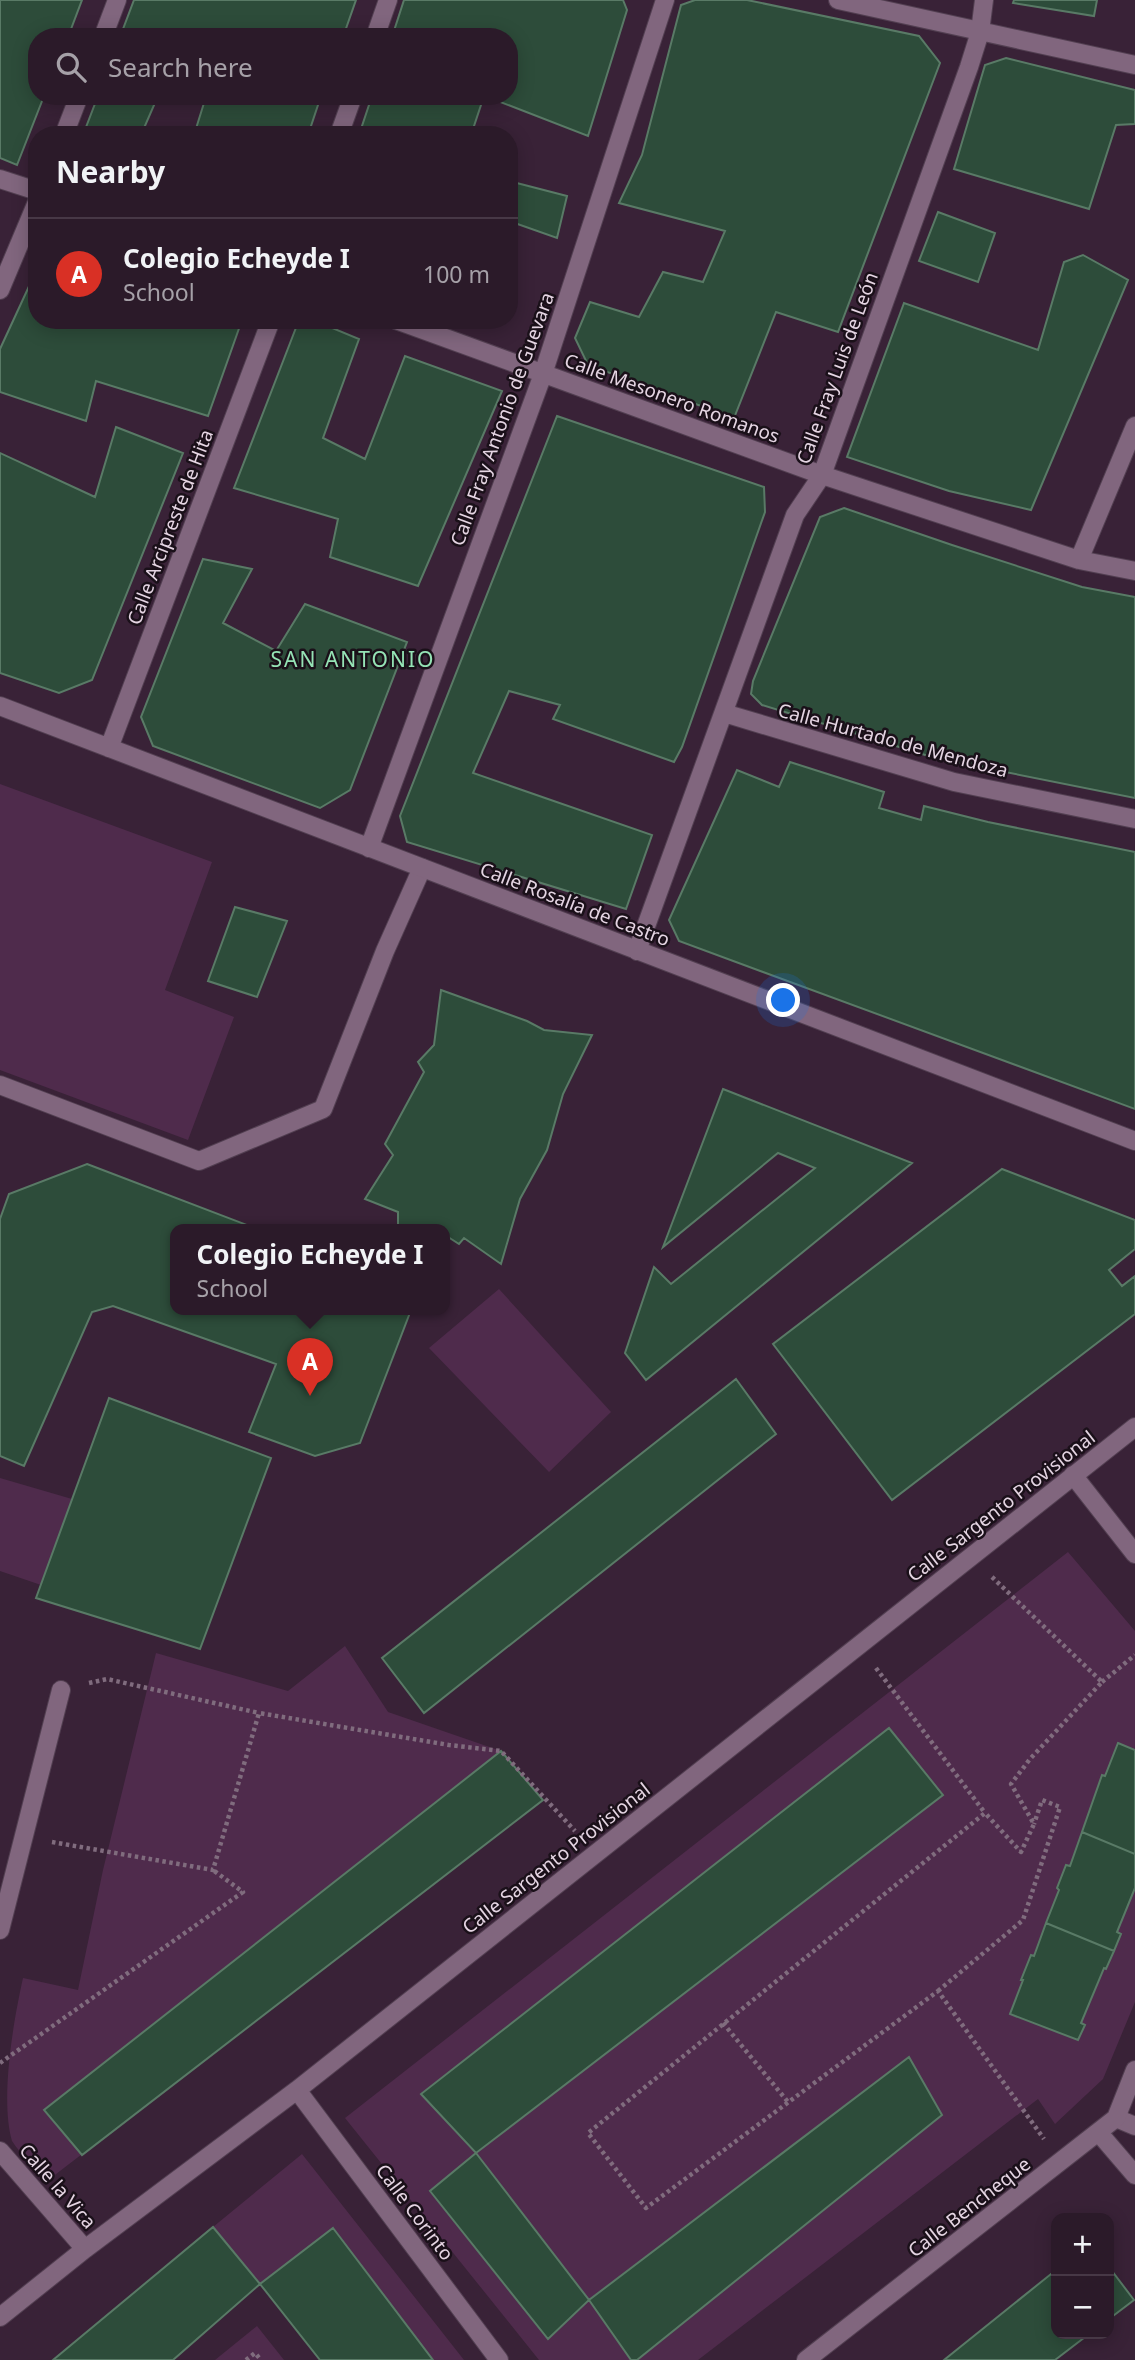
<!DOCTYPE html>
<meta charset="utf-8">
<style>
:root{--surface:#2b1a29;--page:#332331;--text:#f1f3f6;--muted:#a6a1a8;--line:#473846;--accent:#d93025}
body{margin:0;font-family:"Noto Sans",sans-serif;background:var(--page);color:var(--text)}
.controls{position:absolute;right:21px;bottom:21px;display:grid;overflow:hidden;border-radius:14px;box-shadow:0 4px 18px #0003}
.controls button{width:63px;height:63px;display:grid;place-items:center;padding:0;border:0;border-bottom:2px solid var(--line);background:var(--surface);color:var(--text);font:35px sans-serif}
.you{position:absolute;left:784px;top:1001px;width:24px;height:24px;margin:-18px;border:5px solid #fff;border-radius:50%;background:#1a73e8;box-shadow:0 0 0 10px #1a73e833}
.badge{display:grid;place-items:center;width:46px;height:46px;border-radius:50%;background:var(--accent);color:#fff;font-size:23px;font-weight:700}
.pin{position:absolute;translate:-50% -58px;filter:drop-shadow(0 2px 4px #0008)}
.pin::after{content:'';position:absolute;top:37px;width:24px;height:21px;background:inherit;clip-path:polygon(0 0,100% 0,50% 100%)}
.popup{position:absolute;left:170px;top:1224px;width:280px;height:91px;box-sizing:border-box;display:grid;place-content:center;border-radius:14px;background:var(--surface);filter:drop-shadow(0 2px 5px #0005);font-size:23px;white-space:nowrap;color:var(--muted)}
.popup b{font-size:26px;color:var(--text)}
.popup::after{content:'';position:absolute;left:50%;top:100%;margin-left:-14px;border:14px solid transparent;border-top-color:var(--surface)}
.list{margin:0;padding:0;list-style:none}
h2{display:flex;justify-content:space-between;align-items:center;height:91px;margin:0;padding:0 28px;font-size:30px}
h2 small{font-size:23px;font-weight:400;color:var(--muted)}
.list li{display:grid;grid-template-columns:46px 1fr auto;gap:21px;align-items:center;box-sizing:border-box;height:112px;padding:0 28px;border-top:2px solid var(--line)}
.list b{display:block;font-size:26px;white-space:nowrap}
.list p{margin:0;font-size:23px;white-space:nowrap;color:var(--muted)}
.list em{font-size:23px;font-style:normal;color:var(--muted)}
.icon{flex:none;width:38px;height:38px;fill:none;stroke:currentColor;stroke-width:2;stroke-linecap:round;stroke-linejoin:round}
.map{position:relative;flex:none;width:1135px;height:2360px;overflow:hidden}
.search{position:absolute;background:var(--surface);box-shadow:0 4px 18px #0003;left:28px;top:28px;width:490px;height:77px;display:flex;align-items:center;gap:18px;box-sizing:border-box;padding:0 24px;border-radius:28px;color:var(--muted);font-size:26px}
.panel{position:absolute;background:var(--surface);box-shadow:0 4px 18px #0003;left:28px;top:126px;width:490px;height:203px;border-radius:28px}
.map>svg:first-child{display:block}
</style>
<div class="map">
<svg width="1135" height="2360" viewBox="0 0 1135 2360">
<rect width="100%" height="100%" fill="#392237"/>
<!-- green -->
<path fill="#4f2b4c" d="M0,784l212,78 -47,128 69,27 -46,123 -188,-70z
M499,1289l112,123 -62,60 -120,-124z
M0,1478l72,21 -31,86 -41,-14z
M1068,1552l67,79v371l-32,77 -48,45 -17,-25 -340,261h-159l-194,-242z
M345,1646l43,66 113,39 42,49 -496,381c-11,-13 -26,-26 -35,-40 -12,-41 1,-118 11,-163l55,12 25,-120 53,-217 132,38z
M302,2154l162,206h-31l-100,-132 -73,56 -47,-57z
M257,2326l27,34h-69z"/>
<!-- building -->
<path fill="#2d4c3a" stroke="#597a66" stroke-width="2" d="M0,0h82l-14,37h-31v59h7l-27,69 -17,-7z
M134,0h222l-13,37h-223z
M404,0h219l4,10 -39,126 -103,-40h24v-59h-117z
M695,0h52l172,36 21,27 -102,269 -62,-20 -42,106 -146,-53 -13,-27 15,-36 49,15 24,-45 40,10 22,-51 -106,-28 23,-48 39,-150z
M1014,0h83l-3,16 -81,-13z
M1006,58l129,32v34l-19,1 -27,84 -135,-40 31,-104z
M98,96h60l-17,39h-58z
M183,96h138l-13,39h-114l10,-32z
M372,96h112l-13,39h-112z
M509,181l58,15 -10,42 -48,-17z
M938,212l57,21 -17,49 -59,-21z
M1083,255l45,25 -97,230 -82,-19 -102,-34 57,-154 134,47 26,-88z
M37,269v51h205l-34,96 -112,-35 -10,40 -86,-29v-43z
M299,320h14l46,19 -36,99 42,21 40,-103 97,35 -84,195 -88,-29 8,-38 -104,-31z
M557,416l207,71 1,25 -83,235 -8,15 -121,-43 7,-14 -51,-14 -36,82 179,62 -26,74 -219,-67 -7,-26z
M116,427l67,26 -91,227 -33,13 -59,-20v-220l95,44z
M844,508l108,37 130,42 53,10v201l-200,-40 -173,-53 -11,-11 2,-13 67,-164z
M203,559l49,10 -29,54 53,28 29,-47 102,38 -57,148 -30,18 -167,-62 -12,-29z
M790,762l94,30 -5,16 42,12 3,-14 64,16 147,30v257l-456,-168 -10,-21 68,-150 42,17z
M235,907l52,14 -30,76 -49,-16z
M441,990l86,31 17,9 48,5 -29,59 -16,56 -27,49 -19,65 -37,-26 -5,6 -14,-9v-5h-9l-8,-5h-30v-13l-33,-13 28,-44 -8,-11 39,-72 -6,-10 16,-17z
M723,1089l189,74 -266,217 -21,-27 29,-86 17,17 144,-116 -37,-15 -115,94z
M87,1164l173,66h-85v80h236l-51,133 -45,13 -66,-24 27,-68 -163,-58 -21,6 -68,154 -24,-10v-237l9,-25z
M1002,1169l133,51v29l-26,21 13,16 13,-10v38l-243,186 -119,-156z
M736,1379l40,55 -352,279 -42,-55z
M109,1398l162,60 -71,191 -164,-51z
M889,1728l54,67 -467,358 -55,-59z
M1118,1743l17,7v104l-53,-22 20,-57 3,1z
M501,1751l42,49 -461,355 -38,-45z
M1082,1832l53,22v34l-18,44 4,2 -7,17 -68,-28 13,-33 -2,-2 9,-23 4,1z
M1046,1923l68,28 -8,18 -2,-1 -23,55 4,2 -7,15 -68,-26 13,-34h-2l10,-25 3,1z
M909,2057l33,58 -305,245h-6l-42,-60z
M476,2153l113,147 -41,39 -118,-148z
M213,2227l47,57 -87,76h-120z
M333,2228l100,132h-113l-60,-76z
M1109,2267l25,33 -25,19z
M1056,2270v64h33l-34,26h-111z"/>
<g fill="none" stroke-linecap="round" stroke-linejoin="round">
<defs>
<path id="service" d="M0,1085l199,76 124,-52 62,-158 37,-83
M1116,2118l19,8"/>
<path id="minor" d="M838,0l297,65
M103,37l14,-37
M375,37l13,-37
M64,135l15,-39
M339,135l14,-39
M0,179l37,12
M0,290l37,-88
M396,320l426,155 257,85 56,11
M1079,560l56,-134
M0,706l1135,435
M724,713l230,69 181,37
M109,748l162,-428
M369,848l174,-474 122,-374
M637,951l158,-436 27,-40 147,-408 11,-35 4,-32
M1073,1475l62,79
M0,1930l61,-240
M297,2090l202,270
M1099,2133l36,42
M0,2151l85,98
M0,2317l85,-68 212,-159 838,-663
M806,2360l310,-242 19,-48"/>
</defs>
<!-- service casing -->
<use href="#service" stroke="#523f51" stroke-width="20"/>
<!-- minor casing -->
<use href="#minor" stroke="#523f51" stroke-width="20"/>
<!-- path -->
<path stroke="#806c7e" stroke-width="4.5" stroke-dasharray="3.5 3.5" stroke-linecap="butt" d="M992,1577l110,105 -72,77 -19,25 23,40 -13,28 -36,-39 -397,320 58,75 292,-217 106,148
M876,1668l109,145
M1102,1682l33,-27
M89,1683l18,-4 152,34
M52,1842l161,28 46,-157 190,32 52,6 74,80
M938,1991l85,-71 37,-113 -18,-7 -8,24
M723,2023l65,79
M0,2063l243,-171 -30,-22
M246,2360l9,-7 6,7"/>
<!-- service -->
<use href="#service" stroke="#81667e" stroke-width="18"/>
<!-- minor -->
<use href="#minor" stroke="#81667e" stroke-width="18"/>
</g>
<g text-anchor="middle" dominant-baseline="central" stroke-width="5" stroke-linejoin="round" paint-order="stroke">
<!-- street labels -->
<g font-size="19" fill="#e5d5e3" stroke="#1a1019">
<text transform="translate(837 368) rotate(-70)">Calle Fray Luis de León</text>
<text transform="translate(672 398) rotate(20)">Calle Mesonero Romanos</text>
<text transform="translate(502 419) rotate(-70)">Calle Fray Antonio de Guevara</text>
<text transform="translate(170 527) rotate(-69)">Calle Arcipreste de Hita</text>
<text transform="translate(893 740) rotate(15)">Calle Hurtado de Mendoza</text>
<text transform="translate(575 904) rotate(21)">Calle Rosalía de Castro</text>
<text transform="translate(1001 1506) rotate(-38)">Calle Sargento Provisional</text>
<text transform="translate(556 1858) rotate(-38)">Calle Sargento Provisional</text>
<text transform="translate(58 2186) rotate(49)">Calle la Vica</text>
<text transform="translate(969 2207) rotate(-38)">Calle Bencheque</text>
<text transform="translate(415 2212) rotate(53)">Calle Corinto</text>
</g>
<!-- neighbourhood labels -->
<g font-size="21" letter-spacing="2" fill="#95e3b5" stroke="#1a1019">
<text x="353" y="659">SAN ANTONIO</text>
</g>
</g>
</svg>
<div class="controls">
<button>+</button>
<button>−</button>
</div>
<div class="you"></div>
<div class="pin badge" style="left:310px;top:1396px">A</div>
<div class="popup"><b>Colegio Echeyde I</b>School</div>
<div class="search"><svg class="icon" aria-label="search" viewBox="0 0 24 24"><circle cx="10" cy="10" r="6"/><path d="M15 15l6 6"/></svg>Search here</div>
<section class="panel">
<h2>Nearby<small></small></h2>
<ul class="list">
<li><span class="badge">A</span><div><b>Colegio Echeyde I</b><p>School</p></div><em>100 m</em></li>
</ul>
</section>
</div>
